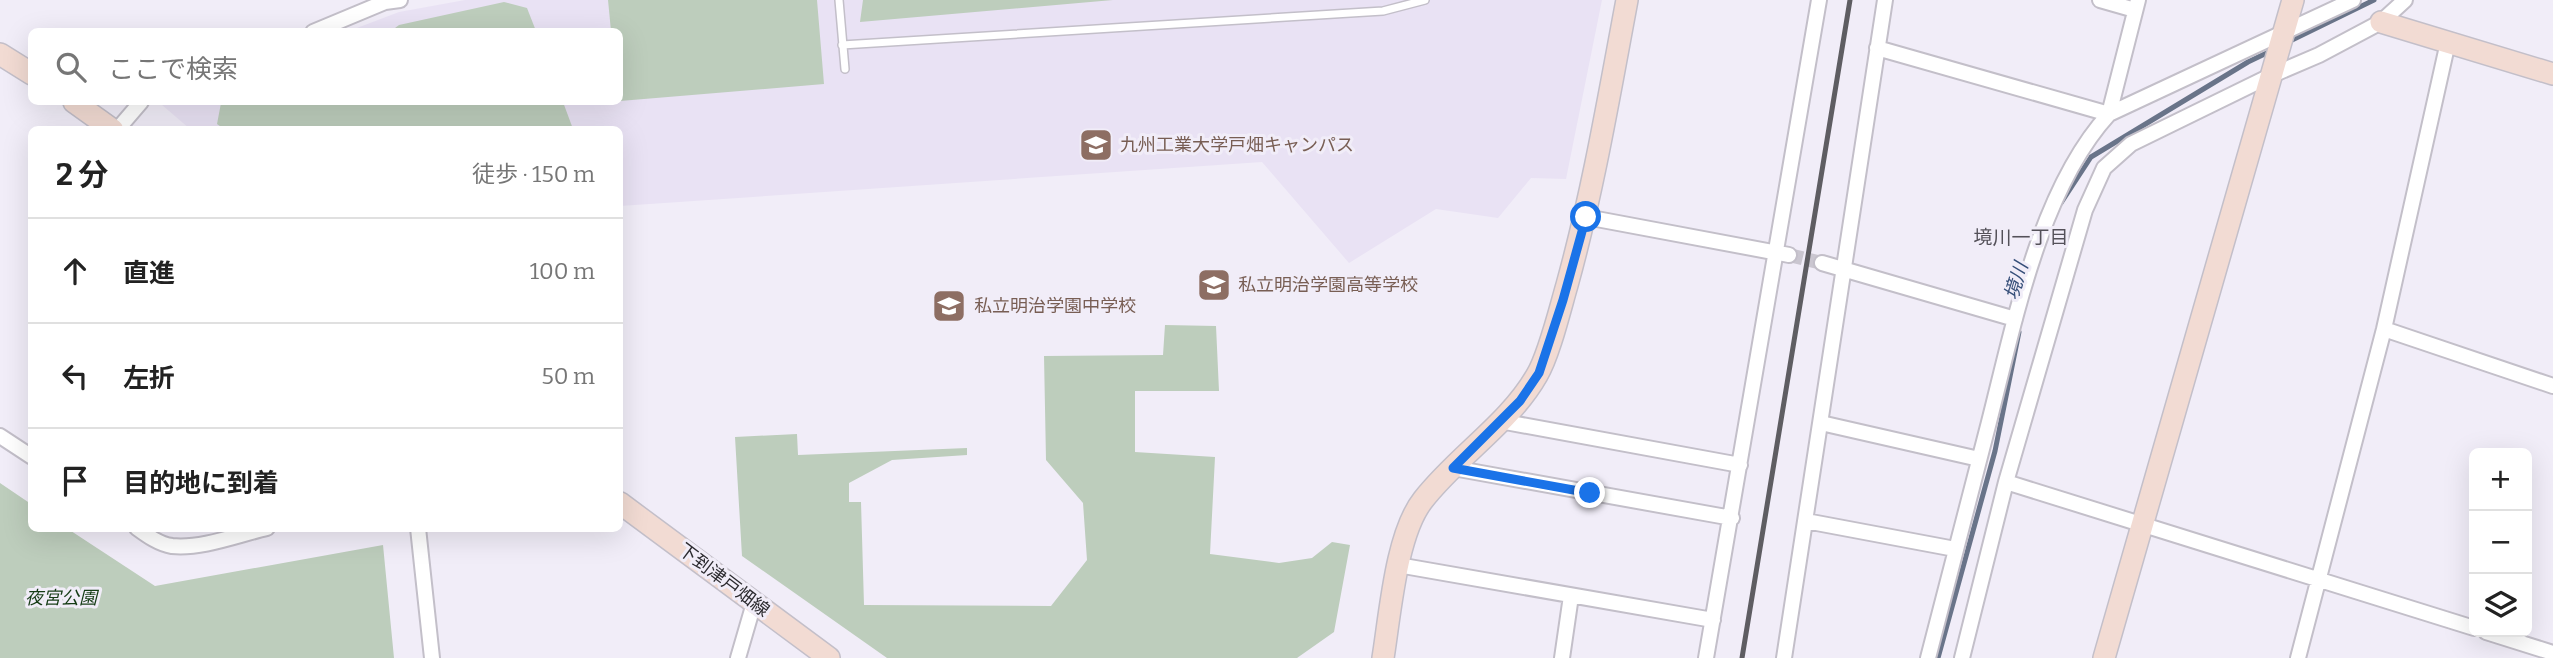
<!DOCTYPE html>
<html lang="ja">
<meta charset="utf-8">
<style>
:root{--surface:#fff;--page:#f2f2f2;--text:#222;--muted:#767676;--line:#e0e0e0}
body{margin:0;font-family:Bitter,"Noto Sans JP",serif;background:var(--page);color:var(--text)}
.controls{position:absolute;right:21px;bottom:21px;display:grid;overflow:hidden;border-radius:10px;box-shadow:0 7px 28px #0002}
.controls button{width:63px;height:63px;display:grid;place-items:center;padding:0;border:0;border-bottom:2px solid var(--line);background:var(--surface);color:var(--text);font:35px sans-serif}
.stop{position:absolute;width:21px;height:21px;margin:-16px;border:5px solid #1a73e8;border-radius:50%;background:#fff}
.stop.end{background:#1a73e8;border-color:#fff;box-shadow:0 2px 7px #0008}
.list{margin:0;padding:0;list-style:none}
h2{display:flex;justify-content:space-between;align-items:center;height:91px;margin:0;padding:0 28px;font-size:30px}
h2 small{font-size:23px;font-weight:400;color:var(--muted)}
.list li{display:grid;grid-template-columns:46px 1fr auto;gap:21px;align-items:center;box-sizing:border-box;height:105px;padding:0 28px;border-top:2px solid var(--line)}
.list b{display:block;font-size:26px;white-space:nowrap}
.list em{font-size:23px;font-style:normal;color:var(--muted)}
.icon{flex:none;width:38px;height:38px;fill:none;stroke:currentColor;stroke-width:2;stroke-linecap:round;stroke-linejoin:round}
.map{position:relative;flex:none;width:2553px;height:658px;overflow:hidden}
.search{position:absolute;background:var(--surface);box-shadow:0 7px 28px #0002;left:28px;top:28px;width:595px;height:77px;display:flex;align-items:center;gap:18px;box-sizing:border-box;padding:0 24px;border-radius:10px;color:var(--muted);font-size:26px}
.panel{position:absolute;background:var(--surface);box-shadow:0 7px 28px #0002;left:28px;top:126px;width:595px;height:406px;border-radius:10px}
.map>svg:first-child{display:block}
</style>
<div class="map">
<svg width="2553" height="658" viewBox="0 0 2553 658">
<rect width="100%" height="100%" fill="#f1edf8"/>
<!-- built -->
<path fill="#e9e2f4" d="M465,0h1137l-36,179 -35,-1 -33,40 -62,-9 -87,54 -87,-101 -642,44v-76l-430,-1 -28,-24 8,-3h450v-70l-271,-1 50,-19z"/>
<!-- green -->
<path fill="#bdcdbc" d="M608,0h209l7,84 -204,17v-69l-9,-1z
M863,0h250l-253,22z
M504,2l23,6 9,23h-145l8,-6z
M224,102h339l10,27h-349l-7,-5 4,-21z
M1165,325l51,1 3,65h-84v61l80,5 -5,97 69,9 33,-5 20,-16 18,3 -16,87 -37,26h-410l-145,-102 -7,-119 62,-3 1,21 169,-7v7l-75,5 -43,23v19h12l3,103 187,1 36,-46 -4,-57 -37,-43 -2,-104 119,-1z
M0,483l31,21 1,24 36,1 87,57 228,-41 11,113h-394z"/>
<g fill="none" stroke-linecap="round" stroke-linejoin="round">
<!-- stream -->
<path stroke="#697489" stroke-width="5" d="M2288,42l86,-42
M2061,203l30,-46 157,-95 25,-12
M1938,658l57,-207 24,-119"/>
<!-- street-tunnel -->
<path stroke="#cac6d0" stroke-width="14" stroke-dasharray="14 7" stroke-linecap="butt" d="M1789,255l33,8"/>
<defs>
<path id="lane" d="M839,0l6,69
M842,45l541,-34 42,-11"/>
<path id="street" d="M2100,0l35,10
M313,32l72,-30 15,-2
M1877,48l232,66 29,-114
M117,130l24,-28
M1586,217l203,38
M1822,263l193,56
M2384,329l169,57
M1500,421l240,44
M1821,423l158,36
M0,436l32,21
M1453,468l279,50
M2006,482l468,146
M1806,521l149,28
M137,528c11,8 22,16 35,18 30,3 65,-11 95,-18
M418,528l14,130
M1398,565l315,55
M2486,632l67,21
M738,658l16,-55
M1562,658l9,-62
M1706,658l113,-658
M1784,658l101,-658
M1928,658c20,-79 41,-157 61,-236 25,-98 51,-233 120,-308l244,-114
M1962,658l44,-176 79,-272 19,-42 27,-24 139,-68 49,-21 62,-33 24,-22
M2298,658l86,-329 64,-287"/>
<path id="secondary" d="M2381,22l172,52
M0,54l32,20
M74,102l39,28
M620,503l209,155
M1383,658c7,-43 13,-124 40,-158 34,-44 86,-76 114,-125 12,-20 23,-66 30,-90 26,-94 42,-189 60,-285
M2104,658l189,-658"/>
</defs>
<!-- lane casing -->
<use href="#lane" stroke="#c3bfc9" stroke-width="10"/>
<!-- street casing -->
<use href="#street" stroke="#c3bfc9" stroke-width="18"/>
<!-- secondary casing -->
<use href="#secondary" stroke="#c3bfc9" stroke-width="24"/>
<!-- lane -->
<use href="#lane" stroke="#fff" stroke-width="7"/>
<!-- street -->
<use href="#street" stroke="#fff" stroke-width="14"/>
<!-- secondary -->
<use href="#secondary" stroke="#f2dbd3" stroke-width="21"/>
<!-- rail -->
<path stroke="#5e5d62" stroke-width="5" d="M1742,658l108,-658"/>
</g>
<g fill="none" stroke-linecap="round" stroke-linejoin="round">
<!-- route -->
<path stroke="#1a73e8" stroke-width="9" d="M1586,217l-23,83 -24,73 -19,28 -67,67 137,25"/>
</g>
<!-- icons -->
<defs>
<symbol id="university-square" viewBox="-11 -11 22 22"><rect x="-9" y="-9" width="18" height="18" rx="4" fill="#8d6e63" stroke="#f1edf8"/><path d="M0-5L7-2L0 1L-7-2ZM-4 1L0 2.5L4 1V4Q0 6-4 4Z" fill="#fff"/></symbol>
<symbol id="school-square" viewBox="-11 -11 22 22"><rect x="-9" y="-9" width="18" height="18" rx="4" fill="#8d6e63" stroke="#f1edf8"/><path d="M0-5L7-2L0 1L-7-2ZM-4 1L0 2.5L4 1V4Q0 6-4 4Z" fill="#fff"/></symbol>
</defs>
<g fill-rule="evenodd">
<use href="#university-square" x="1077" y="126" width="38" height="38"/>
<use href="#school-square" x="1195" y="266" width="38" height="38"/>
<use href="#school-square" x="930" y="287" width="38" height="38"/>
</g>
<g text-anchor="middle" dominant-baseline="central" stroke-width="6" stroke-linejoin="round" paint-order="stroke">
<!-- education labels -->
<g font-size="18" fill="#785e54" stroke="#f1edf8" text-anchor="start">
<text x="1120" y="145">九州工業大学戸畑キャンパス</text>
<text x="1238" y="285">私立明治学園高等学校</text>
<text x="974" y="306">私立明治学園中学校</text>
</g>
<!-- street labels -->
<g font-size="18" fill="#2c2b2f" stroke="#f1edf8">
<text transform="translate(724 580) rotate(37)">下到津戸畑線</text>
</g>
<!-- park labels -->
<g font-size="18" font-style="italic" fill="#163c16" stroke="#f1edf8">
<text x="61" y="598">夜宮公園</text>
</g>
<!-- neighbourhood labels -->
<g font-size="19" fill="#545159" stroke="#f1edf8">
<text x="2021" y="237">境川一丁目</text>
</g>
<!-- water labels -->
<g font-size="19" font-style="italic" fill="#364f79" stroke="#f1edf8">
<text transform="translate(2016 281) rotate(-73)">境川</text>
</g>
</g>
</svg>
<div class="controls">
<button>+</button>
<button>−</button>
<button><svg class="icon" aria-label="layers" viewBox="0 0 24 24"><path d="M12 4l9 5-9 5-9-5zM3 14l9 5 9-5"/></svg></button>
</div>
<div class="stop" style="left:1586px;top:217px"></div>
<div class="stop end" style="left:1590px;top:493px"></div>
<div class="search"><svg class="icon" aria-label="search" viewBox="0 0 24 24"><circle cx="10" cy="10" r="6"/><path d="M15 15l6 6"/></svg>ここで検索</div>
<section class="panel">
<h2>2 分<small>徒歩 · 150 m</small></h2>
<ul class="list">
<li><svg class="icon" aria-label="ahead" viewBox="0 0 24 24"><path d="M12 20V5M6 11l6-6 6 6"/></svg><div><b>直進</b></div><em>100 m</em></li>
<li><svg class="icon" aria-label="left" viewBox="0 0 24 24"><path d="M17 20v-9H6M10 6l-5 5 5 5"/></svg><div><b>左折</b></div><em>50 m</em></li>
<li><svg class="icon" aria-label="arrive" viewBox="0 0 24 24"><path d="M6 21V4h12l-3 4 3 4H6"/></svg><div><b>目的地に到着</b></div></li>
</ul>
</section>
</div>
